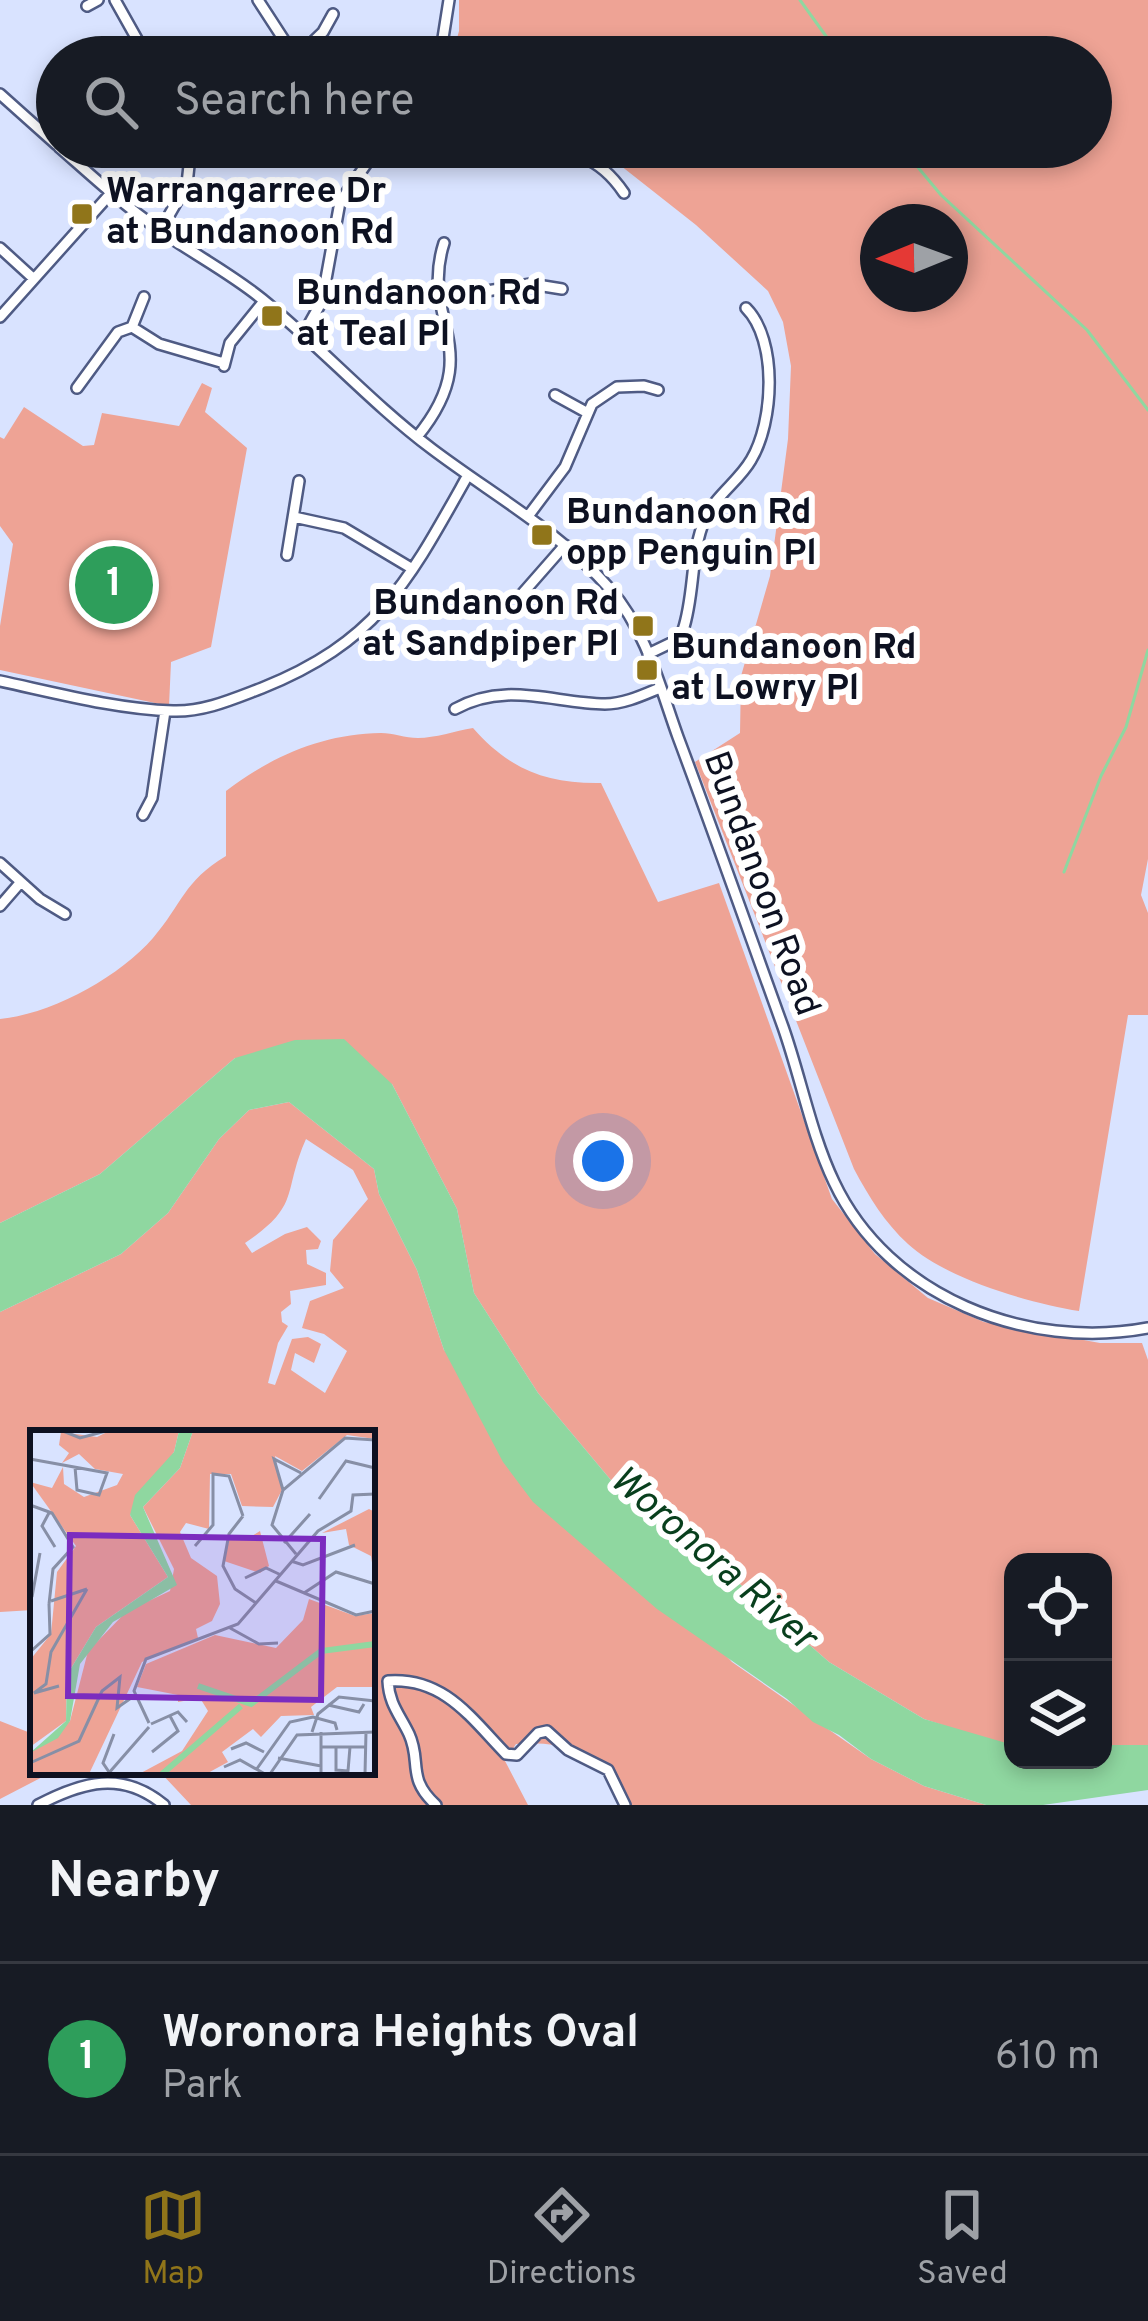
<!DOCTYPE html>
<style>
:root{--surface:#171b24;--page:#242831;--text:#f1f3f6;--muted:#9ea1a6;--line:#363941;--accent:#90751a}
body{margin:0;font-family:Overpass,sans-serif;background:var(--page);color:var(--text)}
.controls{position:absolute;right:36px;bottom:36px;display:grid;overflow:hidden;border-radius:24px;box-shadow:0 6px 18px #0003}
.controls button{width:108px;height:108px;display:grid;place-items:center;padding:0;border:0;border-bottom:3px solid var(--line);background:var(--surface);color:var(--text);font:60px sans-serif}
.compass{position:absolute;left:860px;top:204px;width:108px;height:108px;border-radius:50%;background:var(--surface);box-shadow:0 6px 18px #0003;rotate:269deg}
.you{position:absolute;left:603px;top:1161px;width:42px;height:42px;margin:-30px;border:9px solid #fff;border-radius:50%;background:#1a73e8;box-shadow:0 0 0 18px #1a73e833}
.badge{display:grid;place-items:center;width:78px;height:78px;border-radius:50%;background:var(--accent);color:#fff;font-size:39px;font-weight:700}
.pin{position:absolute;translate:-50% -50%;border:6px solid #fff;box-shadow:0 3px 12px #0006}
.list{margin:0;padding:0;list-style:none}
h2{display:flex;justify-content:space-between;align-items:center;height:156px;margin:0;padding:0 48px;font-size:51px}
h2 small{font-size:39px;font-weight:400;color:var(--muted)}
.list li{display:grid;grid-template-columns:78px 1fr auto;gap:36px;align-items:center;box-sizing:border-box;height:192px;padding:0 48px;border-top:3px solid var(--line)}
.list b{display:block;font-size:45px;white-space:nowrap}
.list p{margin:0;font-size:39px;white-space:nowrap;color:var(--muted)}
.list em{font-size:39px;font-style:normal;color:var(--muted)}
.icon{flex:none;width:66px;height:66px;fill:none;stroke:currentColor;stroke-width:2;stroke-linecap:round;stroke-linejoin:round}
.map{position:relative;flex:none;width:1148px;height:1805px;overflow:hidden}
.search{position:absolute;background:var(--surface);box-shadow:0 6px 18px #0003;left:36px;right:36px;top:36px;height:132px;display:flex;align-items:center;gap:30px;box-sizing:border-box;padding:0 42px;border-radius:66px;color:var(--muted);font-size:45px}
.sheet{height:348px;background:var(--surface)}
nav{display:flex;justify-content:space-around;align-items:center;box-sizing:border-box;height:168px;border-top:3px solid var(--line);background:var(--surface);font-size:33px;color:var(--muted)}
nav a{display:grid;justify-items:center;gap:6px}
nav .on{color:var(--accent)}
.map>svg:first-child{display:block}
</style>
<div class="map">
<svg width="1148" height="1805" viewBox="0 0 1148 1805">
<rect width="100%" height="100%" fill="#d9e3ff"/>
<!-- green -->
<path fill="#eea395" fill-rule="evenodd" d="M459,0h689v859l-7,36 7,18v102h-20l-49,296c-50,-8 -133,-32 -171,-67 -23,-21 -39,-47 -54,-75l-159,-407 45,-29 1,-57 29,-100 18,-137 3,-73 -8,-44 -15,-31 -72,-66 -99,-78h494v-90h-639l7,-26zM878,222h72v72h-72z
M202,383l10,5 -7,24 42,36 -36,199 -40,15 -2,44 -169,-36v-44l13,-82 -13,-18v-89l4,2 20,-32 59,39 11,-1 8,-32 77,13z
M473,728c36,41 73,56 128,55l57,119 61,-19 113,316 43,55 53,44 56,24 116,21h42l6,17v385h-45v-183h-90v183h-9l-80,-26 -95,-57 -120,-105 -89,-66 -82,-98 -64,-100 -17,-84 -65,-125 -157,-26 -135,116 -100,49v-204c52,-5 119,-42 153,-81 30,-35 30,-56 73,-82v-65c46,-35 96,-57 155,-58 12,0 24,5 37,5 17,0 37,-7 55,-10z
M289,1102l85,67 5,25 38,76 27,80 288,312 139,97 53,27 62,19h-364l-2,-26c-32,-27 -62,-39 -104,-35l-11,17 23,44h-337l-31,-33h212v-339h-339v177l-33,2v-300l121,-58 47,-41 51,-74 30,-29zM306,1139l47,31 15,29 -35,41 -3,31 14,17 -34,13 -8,27 22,6 23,17 -22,42 -34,-23 4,-17 19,10 7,-19 -13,-7 -16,2 -17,46 -7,-2 10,-40 10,-17 -6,-4 -1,-10 10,-8 -1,-13 36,-6v-12l-19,-9 -1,-14 12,-1 3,-8 -14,-14 -22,7 -33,19 -7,-10c57,-38 37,-50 61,-104z
M0,1721l33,13v38h19l-52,27z"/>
<!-- water -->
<path fill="#8fd7a0" d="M344,1039l48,45 65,125 17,84 64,100 82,98 89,66 120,105 95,57 89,26v15h90v-15h45v45l-105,15h-57l-62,-19 -53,-27 -32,-24 -26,-13 -26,-23 -130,-90 -124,-107 -30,-40 -59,-112 -27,-80 -38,-76 -5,-25 -85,-67 -40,8 -30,29 -51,74 -47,41 -121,58v-89l100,-49 135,-116 60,-18z"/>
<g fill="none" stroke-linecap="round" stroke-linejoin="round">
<!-- stream -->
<path stroke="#8fd7a0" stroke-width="3" d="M800,0l41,57
M901,147l40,48 146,135 61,80
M1064,872l37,-96 25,-49 22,-77"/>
<defs>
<path id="minor" d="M115,0l32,57
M258,0l37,57
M87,6l11,-6
M297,57l26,-25 10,-18
M440,57l9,-57
M0,94l57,51
M59,147c32,28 63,57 98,81 34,25 72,44 105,71 59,48 110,105 170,150 61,46 127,82 178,140 36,41 50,98 68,148 36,96 70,193 105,290 18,51 28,107 51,155 54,115 193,169 314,146
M486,147c58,13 98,-13 138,46
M160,231l27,-47 4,-37
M0,248l34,31
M442,298l89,-14 31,5
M0,317l111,-124
M132,327l12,-30
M303,335l19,-34 18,-99 38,-55
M224,366l6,-23 34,-42
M77,388l41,-56 14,-5 27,17 65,19
M555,395l31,17
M417,437c71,-87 2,-116 27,-194
M683,505l23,11
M529,515l36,-48 27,-63 25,-17 27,-1 14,4
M294,517l50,11 67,40
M287,555l12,-74
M522,594l43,-49
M648,654l25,-12 10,-12c12,-35 7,-77 22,-111 10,-23 34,-38 46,-59 23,-38 27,-120 -5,-152
M0,681c56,12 116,28 173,30 31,1 60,-12 89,-23 117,-47 147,-108 206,-213
M455,709c50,-28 98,-6 150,-5 19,0 38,-9 55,-16
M143,815l9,-17 13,-87
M0,863l40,36 25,15
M0,906l20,-23
M38,1805c44,-23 84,-35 126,0
M436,1805c-30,-27 -14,-43 -27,-71 -9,-19 -20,-30 -21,-53 56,-4 83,37 118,73l11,1 21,-22 9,-2 21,19 40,20 17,35"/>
</defs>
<!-- minor casing -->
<use href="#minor" stroke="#4f5b84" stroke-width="14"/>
<!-- minor -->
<use href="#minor" stroke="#fff" stroke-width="9"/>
</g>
<!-- markers -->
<g fill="#90751a" stroke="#fff" stroke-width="4.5">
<rect x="70" y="202" width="24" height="24" rx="6"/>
<rect x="260" y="304" width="24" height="24" rx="6"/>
<rect x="530" y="523" width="24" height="24" rx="6"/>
<rect x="631" y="614" width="24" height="24" rx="6"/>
<rect x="635" y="658" width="24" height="24" rx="6"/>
</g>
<g text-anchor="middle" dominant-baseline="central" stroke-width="12" stroke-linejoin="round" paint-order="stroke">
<!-- poi labels -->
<g font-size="36" font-weight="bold" fill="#0d1121" stroke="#fff" text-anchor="start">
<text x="106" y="193">Warrangarree Dr<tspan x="106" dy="41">at Bundanoon Rd</tspan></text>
<text x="296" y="295">Bundanoon Rd<tspan x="296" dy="41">at Teal Pl</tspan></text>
<text x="566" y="514">Bundanoon Rd<tspan x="566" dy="41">opp Penguin Pl</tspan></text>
<text x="619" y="605" text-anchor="end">Bundanoon Rd<tspan x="619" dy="41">at Sandpiper Pl</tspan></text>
<text x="671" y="649">Bundanoon Rd<tspan x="671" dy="41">at Lowry Pl</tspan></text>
</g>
<!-- street labels -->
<g font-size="36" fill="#0d1121" stroke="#fff">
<text transform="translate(760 884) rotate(70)">Bundanoon Road</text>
</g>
<!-- water labels -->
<g font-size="39" font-style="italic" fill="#083f1d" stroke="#fff">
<text transform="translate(712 1560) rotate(41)">Woronora River</text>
</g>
</g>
<!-- overview -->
<g transform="translate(30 1430)">
<rect width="345" height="345" fill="#d9e3ff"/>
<path d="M79,1h70l-5,21 -44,63 38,62 -72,50 -29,48 -1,46 -36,26v-87l21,-26 6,-62 19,-26 -46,-64 22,6 11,-21 1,17 20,13 33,-12 6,-11 -28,-5 -16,-15 -17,9 7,-10 -10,-8 2,-13 36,5zM163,1h182v8l-28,-4 -45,36 -27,-15 7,34 -9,17 -31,-1 -11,-32h-21l-1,55 -23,-6 -6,9 11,26 26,18 3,28 -8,17 -16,8 2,9 -56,24 -53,112h-59v-21l40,-32 18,-70 39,-40 43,-20 4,-22 -31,-62 37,-39zM339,79l6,3v70l-4,-26 -22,-11 -3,-16 -24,4zM230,101l9,35 -9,7 -36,-12 6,-25 17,3zM279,169l46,17 20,-3v74h-38l-26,20 3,8 -33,1 -20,21 -8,-8 -31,23 6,10 -22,12h-67l43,-23 26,-40 -8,-13 -22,4v-7l-41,-8 9,-23 69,-29 61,13 27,-28z" fill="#eea395"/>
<path d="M149,1h14l-13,37 -37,39 34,78 -64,37 -33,42 -10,57 -12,17 -28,15 36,-32 1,-46 29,-48 72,-50 -38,-62 5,-20 39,-43z" fill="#8fd7a0"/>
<path fill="none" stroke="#8fd7a0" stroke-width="6" d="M168,256l53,18 70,-53 54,-7M132,344l79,-68"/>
<path fill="none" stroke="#878fa6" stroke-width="3" d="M33,1l17,7 26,-7M0,29l77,14 -8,22 -22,-5 -2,-23M253,60l-9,-31 27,14M289,69l27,-38 29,7M0,75l22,8 21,34 -20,22 -4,35M20,81l-8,15 13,21M213,86l-14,18 -6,32 12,23 21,14M254,113l26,-29M165,116l18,-21v-51l16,2 14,40M266,124l-24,-29 11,-35 62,-52 30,2M261,131l12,4 52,-20M215,148l21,-10 15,7M246,151l80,34 19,-4M274,163l32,-21 39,12M2,167l8,-44M21,171l36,-12M200,198l29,16 19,-1M0,222l20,-18 -1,-30M29,256l-25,7 12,-9 5,-32 36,-63M298,275l31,7 5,-8M119,293l-15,-32 12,-32 92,-35 80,-93 33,-20 2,-16 22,-1M121,294l27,-12 9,10M282,302l6,-18 21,-17 36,4M291,302v42M291,317h45M306,317v23l12,1 2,-24M201,319l15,-6 18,9M122,322l26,-21 -8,-15M248,328l43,8M0,333l49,-22 23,-50 18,-14 -3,31 17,-12M194,337l16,-7 25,14M226,340l34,-48 23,-5 22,6 2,7M79,342l-6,-9 11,-29M78,344l41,-47M240,344l27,-39 78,-3M335,344l1,-42"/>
<path fill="#7b2cbf" fill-opacity="0.15" stroke="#7b2cbf" stroke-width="6" d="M40,105l253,4 -2,161 -253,-4z"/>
<rect width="345" height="345" fill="none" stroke="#0d1121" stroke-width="6"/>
</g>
</svg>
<div class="controls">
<button><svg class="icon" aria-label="locate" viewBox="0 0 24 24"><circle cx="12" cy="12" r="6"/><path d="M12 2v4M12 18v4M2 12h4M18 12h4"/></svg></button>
<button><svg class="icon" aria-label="layers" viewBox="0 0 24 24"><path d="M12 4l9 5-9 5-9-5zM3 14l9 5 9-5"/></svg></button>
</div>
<svg class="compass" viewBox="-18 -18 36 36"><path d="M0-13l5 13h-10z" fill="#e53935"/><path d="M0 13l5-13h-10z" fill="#9ea1a6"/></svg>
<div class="you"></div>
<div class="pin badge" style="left:114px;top:585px;background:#2e9e5b">1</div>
<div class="search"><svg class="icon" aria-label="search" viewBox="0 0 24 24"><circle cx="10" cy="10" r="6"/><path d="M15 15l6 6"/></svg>Search here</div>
</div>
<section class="sheet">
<h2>Nearby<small></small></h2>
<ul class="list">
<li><span class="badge" style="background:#2e9e5b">1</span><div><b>Woronora Heights Oval</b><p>Park</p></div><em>610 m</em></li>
</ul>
</section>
<nav>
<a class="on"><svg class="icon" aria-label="map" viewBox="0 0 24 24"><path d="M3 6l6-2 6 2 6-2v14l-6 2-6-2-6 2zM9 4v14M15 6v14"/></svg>Map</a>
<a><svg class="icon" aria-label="directions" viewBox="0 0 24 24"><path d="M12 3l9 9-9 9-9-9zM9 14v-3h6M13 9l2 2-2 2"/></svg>Directions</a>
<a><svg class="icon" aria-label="saved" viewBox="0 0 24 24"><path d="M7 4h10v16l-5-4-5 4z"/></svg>Saved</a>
</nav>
